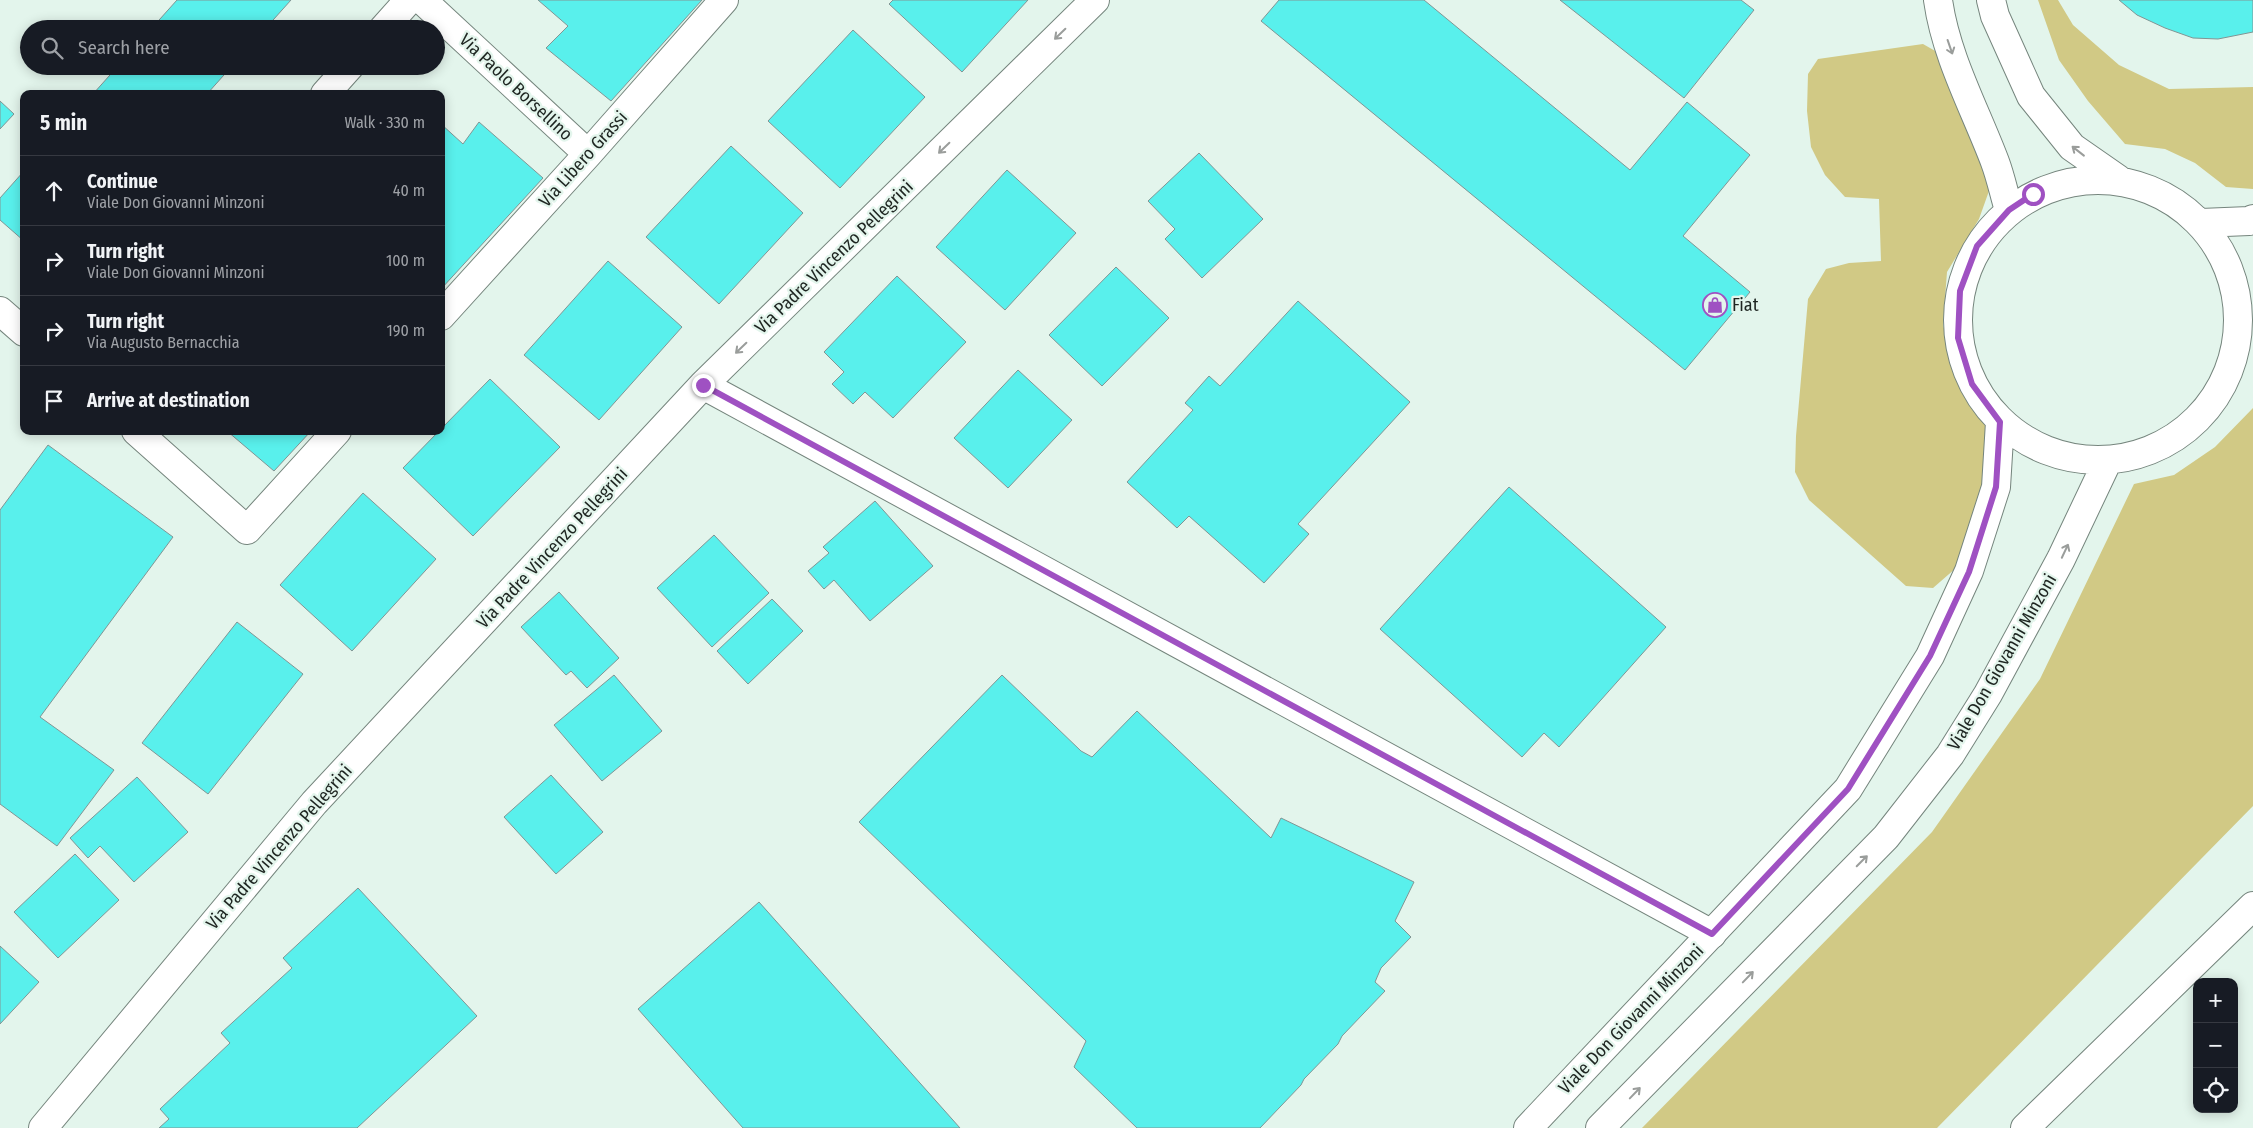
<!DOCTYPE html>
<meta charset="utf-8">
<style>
:root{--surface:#171b24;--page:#242831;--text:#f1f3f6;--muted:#9ea1a6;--line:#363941}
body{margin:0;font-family:"Fira Sans Condensed",sans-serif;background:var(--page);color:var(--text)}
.controls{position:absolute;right:15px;bottom:15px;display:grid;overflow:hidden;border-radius:10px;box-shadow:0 2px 12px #0003}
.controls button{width:45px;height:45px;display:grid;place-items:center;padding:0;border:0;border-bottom:1px solid var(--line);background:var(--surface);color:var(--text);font:25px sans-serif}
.stop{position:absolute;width:15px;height:15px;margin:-11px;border:4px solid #9f51c2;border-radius:50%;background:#fff}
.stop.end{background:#9f51c2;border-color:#fff;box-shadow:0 1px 5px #0008}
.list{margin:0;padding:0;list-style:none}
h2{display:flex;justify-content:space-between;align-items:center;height:65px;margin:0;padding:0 20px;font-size:21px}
h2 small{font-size:16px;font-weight:400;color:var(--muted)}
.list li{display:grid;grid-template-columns:32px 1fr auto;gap:15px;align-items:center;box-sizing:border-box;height:70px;padding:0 20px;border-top:1px solid var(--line)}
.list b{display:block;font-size:19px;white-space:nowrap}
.list p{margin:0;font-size:16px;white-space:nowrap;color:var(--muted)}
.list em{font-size:16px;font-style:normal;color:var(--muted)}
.icon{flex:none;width:28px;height:28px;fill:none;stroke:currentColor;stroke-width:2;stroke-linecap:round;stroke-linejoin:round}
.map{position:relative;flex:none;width:2253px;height:1128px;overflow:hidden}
.search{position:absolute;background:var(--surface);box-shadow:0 2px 12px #0003;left:20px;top:20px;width:425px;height:55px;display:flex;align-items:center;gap:12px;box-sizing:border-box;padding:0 18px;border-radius:28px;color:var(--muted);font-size:19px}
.panel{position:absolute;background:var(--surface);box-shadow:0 2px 12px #0003;left:20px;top:90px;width:425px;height:345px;border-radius:10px}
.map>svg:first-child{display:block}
</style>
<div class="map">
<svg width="2253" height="1128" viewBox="0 0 2253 1128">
<rect width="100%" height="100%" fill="#e3f5ec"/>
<!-- green -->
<path fill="#d1c985" d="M2038,0h20l15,25 46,40 50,24 84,-2v102l-27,-2 -31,-24 -30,-14 -40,-5 -37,-43 -29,-41z
M1923,44l14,8 49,113 3,26 -10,28 -32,53 -4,53 16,59 31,46 -2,38 -32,100 -23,20 -27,-2 -97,-86 -14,-28 1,-36 12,-137 18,-30 23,-6 32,-2 -2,-62 -34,-2 -20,-22 -14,-28 -4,-36 1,-37 10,-15z
M2253,408v398l-316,322h-295l290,-296 108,-153 94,-195 40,-9 41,-28z"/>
<!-- building -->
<path fill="#59f0ec" stroke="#819594" d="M177,0h114l-26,29h-114z
M538,0h164l-91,101 -65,-53 22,-22z
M893,0h135l-66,72 -73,-68z
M1279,0h145l206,170 57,-68 63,53 -67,81 67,56 -65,78 -424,-349z
M1560,0h181l13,10 -70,88z
M2119,0h134v32l-35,7 -25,-1 -28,-10 -28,-13z
M853,30l72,67 -85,91 -72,-67z
M118,66h114l-25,28h-114z
M0,101l14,13 -14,15z
M479,122l64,56 -102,111v-165l22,20z
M731,146l72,67 -84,91 -73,-67z
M1199,153l64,66 -61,59 -37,-39 10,-10 -27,-28z
M1007,170l69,63 -71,77 -69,-63z
M24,171v70l-24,-21v-22z
M608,261l74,66 -83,93 -75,-65z
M1116,267l53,51 -67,68 -53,-51z
M897,276l69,66 -73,76 -28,-26 -12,12 -21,-20 12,-12 -20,-20z
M1298,301l112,101 -112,122 11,10 -45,49 -75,-67 -12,12 -50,-46 66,-72 -8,-7 24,-27 11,10z
M1018,370l54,50 -64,68 -54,-50z
M490,379l70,68 -87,89 -70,-68 36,-37h2v-2z
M227,431h84l-37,40z
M48,445l125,92 -133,180 74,53 -57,76 -57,-42v-294z
M1509,487l157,140 -107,120 -15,-14 -22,24 -142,-128z
M363,493l73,66 -84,92 -72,-66z
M875,501l58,65 -63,55 -36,-41 -10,9 -16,-18 21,-18 -6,-6z
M714,535l55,58 -57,54 -55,-59z
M559,592l60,66 -32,30 -16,-17 -5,4 -45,-48z
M772,599l31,32 -55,53 -31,-33z
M237,622l66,52 -95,120 -66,-51z
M614,675l48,56 -60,50 -48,-56z
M1002,675l79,76 11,6 45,-46 134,127 10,-20 133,64 -19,39 16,16 -30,31 -6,14 10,9 -43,45 -4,8 -34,35 -3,6 -41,43h-123l-63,-61 12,-26 -227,-219z
M551,775l52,57 -47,42 -52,-57z
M137,777l51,55 -54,50 -34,-36 -12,12 -18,-20z
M75,854l44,46 -61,58 -44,-46z
M358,888l119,128 -120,112h-198l10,-9 -9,-10 70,-66 -9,-10 71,-65 -9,-10z
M759,902l201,226h-217l-105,-119z
M0,946l39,36 -39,42z"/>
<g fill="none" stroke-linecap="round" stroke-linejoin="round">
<defs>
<path id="street" d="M422,0l166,154
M383,29l26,-29
M325,94l25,-28
M0,311l24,21
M441,316l147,-162 136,-154
M703,385l1009,549
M136,431l111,99 90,-99
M43,1128l271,-325 389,-418 392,-385
M2025,1128l228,-222"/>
<path id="secondary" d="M1938,0c8,57 37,109 57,162 6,16 9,32 14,48
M1991,0l4,16 36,80 41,51 46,32
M1958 320a140 140 0 1 1 280 0a140 140 0 1 1-280 0Z
M2201,223l48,-2 4,-2
M1528,1128l320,-339 82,-133 39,-85 27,-84 4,-65
M1600,1128l286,-291 64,-82 38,-61 73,-135 47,-99"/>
</defs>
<!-- street casing -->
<use href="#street" stroke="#75857d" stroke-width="30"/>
<!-- secondary casing -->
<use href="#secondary" stroke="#75857d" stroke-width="30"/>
<!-- street -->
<use href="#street" stroke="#fff" stroke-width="28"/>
<!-- secondary -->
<use href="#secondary" stroke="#fff" stroke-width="28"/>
</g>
<!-- one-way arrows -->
<defs><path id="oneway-shaft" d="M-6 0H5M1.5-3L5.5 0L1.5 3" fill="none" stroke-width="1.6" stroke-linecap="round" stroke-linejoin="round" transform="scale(1.25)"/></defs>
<g stroke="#9a9d9b">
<use href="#oneway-shaft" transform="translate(1060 34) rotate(136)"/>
<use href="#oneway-shaft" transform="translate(1950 47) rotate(71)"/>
<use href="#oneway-shaft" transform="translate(944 148) rotate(136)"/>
<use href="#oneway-shaft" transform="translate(2078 151) rotate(-142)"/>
<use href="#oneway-shaft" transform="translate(741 348) rotate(136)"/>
<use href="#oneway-shaft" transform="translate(2065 551) rotate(-65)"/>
<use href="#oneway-shaft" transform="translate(1862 861) rotate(-45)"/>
<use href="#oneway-shaft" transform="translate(1748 977) rotate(-46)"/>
<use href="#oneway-shaft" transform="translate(1635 1093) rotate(-46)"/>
</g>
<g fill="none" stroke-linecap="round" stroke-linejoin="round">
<!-- route -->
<path stroke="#9f51c2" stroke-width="6" d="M703,385l1009,549 136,-145 82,-133 39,-84 27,-85 4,-65 -28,-38 -14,-46 2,-47 17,-45 32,-36 24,-16"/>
</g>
<!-- icons -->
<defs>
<symbol id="shop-ring" viewBox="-11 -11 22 22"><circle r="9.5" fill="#e3f5ec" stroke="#9f51c2" stroke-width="1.5"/><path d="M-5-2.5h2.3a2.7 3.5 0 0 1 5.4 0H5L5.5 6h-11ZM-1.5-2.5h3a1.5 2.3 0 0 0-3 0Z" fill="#9f51c2"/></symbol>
</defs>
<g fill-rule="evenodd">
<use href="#shop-ring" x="1701" y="291" width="28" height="28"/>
</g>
<g text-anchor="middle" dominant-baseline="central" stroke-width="4.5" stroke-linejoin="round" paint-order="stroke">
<!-- street labels -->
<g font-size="18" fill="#1e2521" stroke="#e3f5ec">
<text transform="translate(516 87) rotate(43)">Via Paolo Borsellino</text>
<text transform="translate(583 159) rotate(-48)">Via Libero Grassi</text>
<text transform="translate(834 257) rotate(-44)">Via Padre Vincenzo Pellegrini</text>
<text transform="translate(552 548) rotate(-47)">Via Padre Vincenzo Pellegrini</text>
<text transform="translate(2002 662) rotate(-60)">Viale Don Giovanni Minzoni</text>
<text transform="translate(279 847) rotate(-49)">Via Padre Vincenzo Pellegrini</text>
<text transform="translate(1631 1019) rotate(-46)">Viale Don Giovanni Minzoni</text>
</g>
<!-- poi labels -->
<g font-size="18" fill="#1e2521" stroke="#e3f5ec" text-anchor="start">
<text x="1732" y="305">Fiat</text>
</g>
</g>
</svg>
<div class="controls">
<button>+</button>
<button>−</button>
<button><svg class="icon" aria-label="locate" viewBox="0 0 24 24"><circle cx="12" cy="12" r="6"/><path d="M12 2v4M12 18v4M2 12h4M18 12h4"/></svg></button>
</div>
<div class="stop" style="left:2033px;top:194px"></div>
<div class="stop end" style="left:703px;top:385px"></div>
<div class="search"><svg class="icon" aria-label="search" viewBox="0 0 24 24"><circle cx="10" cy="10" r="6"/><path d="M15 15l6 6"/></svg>Search here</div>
<section class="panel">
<h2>5 min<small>Walk · 330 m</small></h2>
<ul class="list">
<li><svg class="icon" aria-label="ahead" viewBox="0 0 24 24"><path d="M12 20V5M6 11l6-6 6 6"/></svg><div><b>Continue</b><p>Viale Don Giovanni Minzoni</p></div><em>40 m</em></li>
<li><svg class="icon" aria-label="right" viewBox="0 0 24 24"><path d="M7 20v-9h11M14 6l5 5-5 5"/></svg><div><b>Turn right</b><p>Viale Don Giovanni Minzoni</p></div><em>100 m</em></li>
<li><svg class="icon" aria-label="right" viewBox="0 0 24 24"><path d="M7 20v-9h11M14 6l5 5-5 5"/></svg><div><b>Turn right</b><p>Via Augusto Bernacchia</p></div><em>190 m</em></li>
<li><svg class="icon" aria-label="arrive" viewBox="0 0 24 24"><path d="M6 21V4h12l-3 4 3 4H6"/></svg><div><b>Arrive at destination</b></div></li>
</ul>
</section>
</div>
